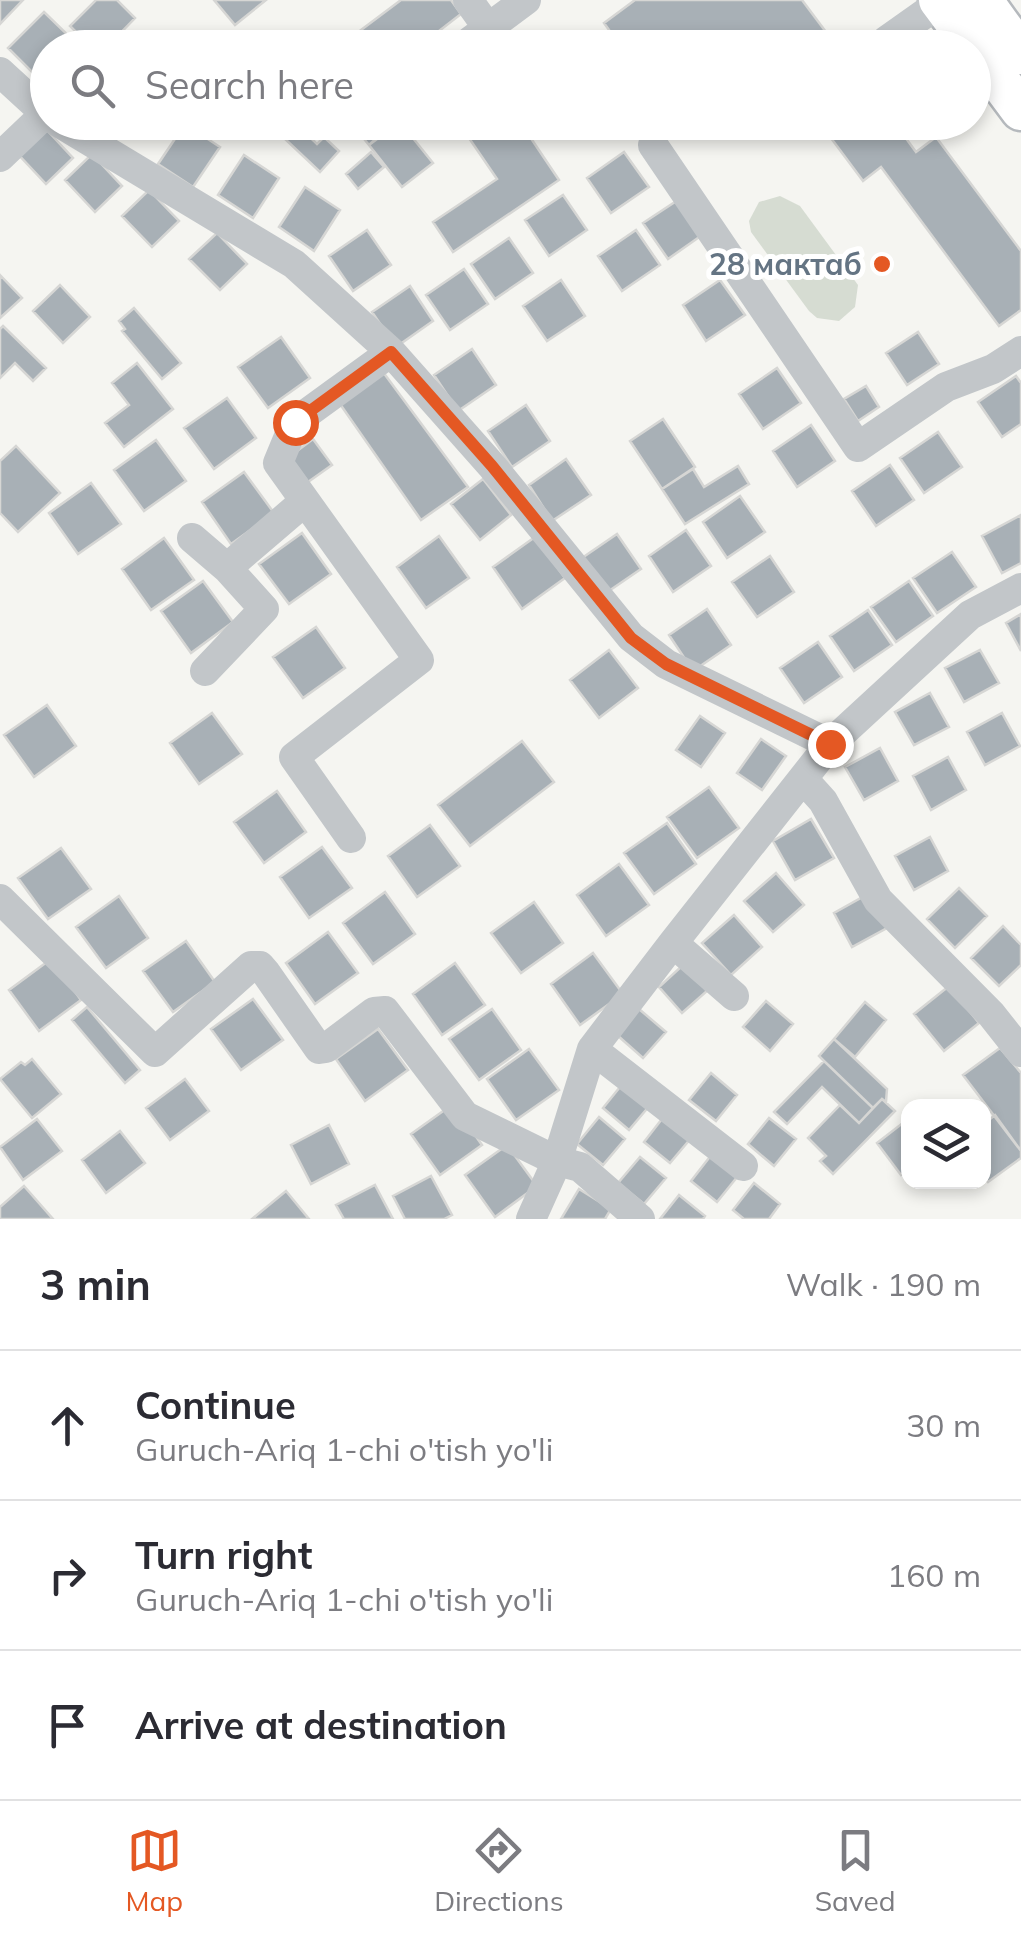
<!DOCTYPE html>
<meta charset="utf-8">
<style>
:root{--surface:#fff;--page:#f7f7f7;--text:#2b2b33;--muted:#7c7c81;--line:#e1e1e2;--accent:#e45823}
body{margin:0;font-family:Mulish,sans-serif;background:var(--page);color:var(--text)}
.controls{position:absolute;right:30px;bottom:30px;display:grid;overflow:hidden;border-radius:20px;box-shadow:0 5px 15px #0003}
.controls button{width:90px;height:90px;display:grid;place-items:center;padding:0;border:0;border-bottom:2px solid var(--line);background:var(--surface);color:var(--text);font:50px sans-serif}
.stop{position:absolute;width:30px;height:30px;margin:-22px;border:8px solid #e45823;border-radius:50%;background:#fff}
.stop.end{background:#e45823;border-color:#fff;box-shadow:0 2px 10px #0008}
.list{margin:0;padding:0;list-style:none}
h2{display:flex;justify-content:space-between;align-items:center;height:130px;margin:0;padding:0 40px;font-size:42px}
h2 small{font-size:32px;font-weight:400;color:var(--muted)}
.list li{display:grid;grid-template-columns:65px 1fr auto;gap:30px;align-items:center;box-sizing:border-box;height:150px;padding:0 40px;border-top:2px solid var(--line)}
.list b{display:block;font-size:38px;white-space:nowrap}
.list p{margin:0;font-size:32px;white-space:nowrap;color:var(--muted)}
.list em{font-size:32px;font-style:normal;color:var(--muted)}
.icon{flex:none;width:55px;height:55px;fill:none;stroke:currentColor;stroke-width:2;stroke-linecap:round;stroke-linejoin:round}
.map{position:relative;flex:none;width:1021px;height:1219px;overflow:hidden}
.search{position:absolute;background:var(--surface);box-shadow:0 5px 15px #0003;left:30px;right:30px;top:30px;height:110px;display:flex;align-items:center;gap:25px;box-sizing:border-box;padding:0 35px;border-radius:55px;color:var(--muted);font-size:38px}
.sheet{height:580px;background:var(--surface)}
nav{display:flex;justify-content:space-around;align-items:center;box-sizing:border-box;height:140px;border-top:2px solid var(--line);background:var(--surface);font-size:28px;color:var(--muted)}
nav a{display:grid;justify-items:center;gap:5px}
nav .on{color:var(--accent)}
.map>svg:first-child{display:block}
</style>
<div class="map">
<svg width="1021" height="1219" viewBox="0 0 1021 1219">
<rect width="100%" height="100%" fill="#f5f5f1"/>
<!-- green -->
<path fill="#d6dcd2" d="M780,196l20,10 58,79 -3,22 -16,14 -22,-3 -8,-7 -58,-79 -2,-11 10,-19z"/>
<!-- building -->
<path fill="#a8b0b6" stroke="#d6d6d4" stroke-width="2.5" d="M0,0h23l-23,24z
M96,0h21l18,18 -29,30h-14l-22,-22z
M214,0h52l-31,25z
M401,0h50l10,14 -44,34h-80z
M635,0h167l36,48h-216l-18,-25z
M44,12l29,28 -7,8h-18v18l-11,11 -29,-29z
M267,122h27l23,22 7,-7 15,14 -19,21z
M394,122l-25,23 -18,-22 1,-1z
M400,122l33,41 -31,24 -33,-42z
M458,122h62l39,58 -106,72 -20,-30 64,-43z
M819,122h75l22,30 20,-15 85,114v59l-22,16 -118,-159 -18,14z
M185,124l35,23 -27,40 -35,-23z
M43,126l30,32 -27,26 -30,-32z
M371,152l13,15 -26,22 -12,-15z
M624,152l25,35 -38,26 -24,-35z
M92,154l30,32 -27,26 -30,-32z
M244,155l35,23 -26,40 -35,-23z
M305,187l35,23 -26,41 -35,-24z
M149,190l30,31 -27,26 -30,-31z
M563,195l24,35 -38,26 -24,-36z
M681,198l24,35 -37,26 -25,-36z
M367,230l24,35 -38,26 -24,-35z
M636,230l24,35 -38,26 -24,-35z
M217,233l30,31 -27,26 -31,-31z
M509,238l24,35 -38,26 -24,-35z
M464,269l24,35 -38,26 -24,-35z
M0,275l22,23 -22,20z
M561,280l24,36 -38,25 -24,-35z
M720,280l25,35 -39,26 -23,-36z
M60,285l30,32 -27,26 -30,-32z
M410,286l23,35 -37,26 -24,-35z
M134,308l47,55 -19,16 -40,-48 3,-2 -6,-8z
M3,326l43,42 -13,13 -18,-18 -15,15v-49z
M918,332l21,32 -32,21 -21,-32z
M281,337l29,41 -42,30 -30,-41z
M472,349l24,36 -38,26 -24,-36z
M137,363l36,46 -49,38 -19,-24 24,-18 -17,-22z
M777,368l24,35 -38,26 -24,-35z
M383,372l85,115 -47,33 -81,-116z
M1016,376l5,7v41l-19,13 -24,-35z
M866,386l13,21 -21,14 -14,-22z
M227,398l29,40 -42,31 -30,-41z
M526,405l24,36 -38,26 -24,-36z
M663,419l32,48 -33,22 -32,-48z
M811,425l24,36 -38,26 -24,-36z
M938,432l24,35 -38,26 -24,-35z
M313,439l19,26 -24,17 -19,-25z
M156,440l30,41 -42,30 -30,-41z
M16,446l44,47 -42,39 -18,-19v-52z
M566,459l25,36 -39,26 -23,-36z
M890,465l24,35 -38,26 -24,-35z
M738,466l11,18 -64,40 -23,-35 31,-20 11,18z
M244,472l30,41 -43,31 -29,-42z
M483,479l28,36 -31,25 -29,-36z
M91,483l30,41 -43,30 -29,-41z
M740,496l25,36 -38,26 -24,-36z
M1021,515v48l-19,10 -20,-37z
M686,530l25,36 -38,26 -24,-36z
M302,533l29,41 -42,30 -30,-40z
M617,534l24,35 -38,26 -24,-35z
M439,536l30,42 -43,30 -29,-41z
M535,537l30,41 -43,31 -29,-42z
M164,538l30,42 -43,30 -29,-41z
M952,552l24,35 -39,26 -24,-35z
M770,556l24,36 -37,25 -25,-35z
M203,581l30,41 -42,31 -30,-42z
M909,581l24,35 -37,26 -25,-35z
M707,609l24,36 -38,26 -24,-36z
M868,610l24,35 -38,26 -24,-35z
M1021,614v37l-15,-28z
M316,627l29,41 -42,30 -30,-41z
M818,642l24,35 -38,26 -24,-35z
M609,650l29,38 -39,30 -29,-38z
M980,650l19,33 -35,19 -19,-34z
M930,693l19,34 -35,18 -19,-33z
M47,705l29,41 -42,31 -30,-42z
M212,713l30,41 -43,30 -29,-41z
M1002,713l18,33 -35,19 -18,-33z
M700,716l25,17 -24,34 -25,-17z
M761,739l25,17 -24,34 -25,-17z
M522,741l32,41 -84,64 -32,-41z
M880,748l18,33 -34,19 -19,-33z
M948,757l18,33 -35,20 -18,-34z
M709,787l30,41 -42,30 -30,-41z
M277,791l29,41 -42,31 -30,-41z
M811,819l23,39 -39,22 -22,-39z
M667,823l29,41 -42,30 -30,-41z
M430,825l30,41 -43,31 -29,-41z
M930,837l18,34 -34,19 -19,-34z
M322,847l30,41 -43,30 -29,-41z
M61,848l30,41 -43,30 -30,-41z
M619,864l30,41 -43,31 -29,-41z
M776,873l28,32 -31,27 -29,-31z
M959,888l28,28 -32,32 -28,-29z
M385,892l30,42 -42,30 -30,-41z
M868,894l19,34 -35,19 -18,-34z
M119,896l29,42 -42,30 -30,-41z
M534,902l29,41 -42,30 -30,-40z
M734,915l28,32 -31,28 -29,-32z
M1003,926l18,19v20l-22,21 -28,-28z
M328,932l30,41 -43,31 -29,-41z
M186,941l29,41 -42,30 -30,-41z
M593,953l30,41 -43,31 -29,-41z
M51,959l30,41 -42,31 -30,-41z
M455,963l30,42 -43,30 -29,-41z
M683,965l24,26 -25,22 -23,-26z
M949,986l30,37 -35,28 -30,-37z
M253,999l30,41 -42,30 -30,-41z
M766,1001l27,23 -23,27 -27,-24z
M865,1002l21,18 -31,37 -21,-18z
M87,1007l53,63 -15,13 -53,-63z
M492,1009l29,41 -42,30 -30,-41z
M639,1009l27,23 -23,26 -26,-23z
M378,1029l30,41 -43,31 -29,-42z
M834,1039l53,50 -1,13 -4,-3 -9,9 -49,-47 -5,-5z
M1000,1048l21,25v78l-58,-76z
M529,1049l30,41 -43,30 -29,-41z
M32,1059l29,35 -29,24 -32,-39 21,-17 4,3z
M824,1061l49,47 -14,15 -37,-36 -35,37 -13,-12z
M711,1073l26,22 -21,26 -27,-21z
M185,1079l24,32 -39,29 -24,-32z
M624,1082l27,22 -22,26 -26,-22z
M882,1099l13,12 -62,63 -13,-13 6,-5 -18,-18 32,-33 19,18z
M453,1104l29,41 -42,30 -29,-41z
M665,1115l27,22 -22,26 -26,-21z
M995,1115l26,36v7l-33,24 -4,-5v-53z
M599,1117l26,22 -22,26 -26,-21z
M769,1118l27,21 -22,27 -26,-22z
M37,1119l25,32 -39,29 -23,-33z
M908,1119v51l-7,5 -24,-32z
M329,1125l20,39 -38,20 -20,-39z
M120,1131l25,32 -39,30 -24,-33z
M507,1145l30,41 -42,31 -30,-42z
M712,1154l26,22 -21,26 -26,-21z
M640,1157l26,21 -22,26 -26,-21z
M431,1176l21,39 -8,4h-39l-12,-23z
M754,1183l26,21 -11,15h-25l-11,-9z
M375,1185l18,34h-49l-8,-14z
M24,1186l29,33h-53v-12z
M579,1189l32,20 -6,10h-44z
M286,1191l23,28h-57z
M679,1195l26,21 -2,3h-43z"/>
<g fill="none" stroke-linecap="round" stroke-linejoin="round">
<defs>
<path id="major" d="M939,0l82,110
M982,0l39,54"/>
</defs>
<!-- major casing -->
<use href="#major" stroke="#b5b9bd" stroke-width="45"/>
<!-- minor -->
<path stroke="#c2c6c9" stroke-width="30" d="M468,0l20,28
M886,41l55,-39
M461,48l65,-48
M0,72l48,44
M58,122l236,142 97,88 101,114 139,171 35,27 164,80
M653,145l205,302 88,-60 47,-18 28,-18
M0,157l45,-43
M192,538l35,30
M205,671l59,-62 -37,-41 78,-67
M804,780l19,21 55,99 113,114 30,38
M351,838l-57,-81 125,-97 -141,-197 17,-41 96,-70
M0,899l155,153 96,-86h9l6,7 53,76 7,-1 48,-36 11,-1 80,105 92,45 23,6 60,52
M673,943l61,53
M592,1049l151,117
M531,1219l26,-58 35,-112 81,-106 157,-199 140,-129 51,-27"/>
<!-- major -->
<use href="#major" stroke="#fff" stroke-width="40"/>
</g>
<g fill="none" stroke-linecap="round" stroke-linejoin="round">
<!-- route -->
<path stroke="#e45823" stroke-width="12" d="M295,422l96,-70 101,114 139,172 35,26 164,80"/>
</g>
<!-- markers -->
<circle fill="#e45823" stroke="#fff" stroke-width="4" cx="882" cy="264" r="10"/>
<g text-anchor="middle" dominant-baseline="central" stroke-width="10" stroke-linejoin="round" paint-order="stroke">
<!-- poi labels -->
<g font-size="30" font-weight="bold" fill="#647483" stroke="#fff" text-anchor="end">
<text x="862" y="264">28 мактаб</text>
</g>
</g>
</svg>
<div class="controls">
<button><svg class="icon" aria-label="layers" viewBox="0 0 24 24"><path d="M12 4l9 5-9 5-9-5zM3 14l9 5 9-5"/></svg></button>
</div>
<div class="stop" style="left:295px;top:422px"></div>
<div class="stop end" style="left:830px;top:744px"></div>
<div class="search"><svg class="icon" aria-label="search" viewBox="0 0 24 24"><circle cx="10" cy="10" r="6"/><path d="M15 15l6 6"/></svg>Search here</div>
</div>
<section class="sheet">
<h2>3 min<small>Walk · 190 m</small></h2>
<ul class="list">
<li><svg class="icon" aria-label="ahead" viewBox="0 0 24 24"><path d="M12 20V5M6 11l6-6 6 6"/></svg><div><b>Continue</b><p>Guruch-Ariq 1-chi o'tish yo'li</p></div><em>30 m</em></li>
<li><svg class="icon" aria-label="right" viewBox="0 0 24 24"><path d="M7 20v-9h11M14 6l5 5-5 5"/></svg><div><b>Turn right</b><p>Guruch-Ariq 1-chi o'tish yo'li</p></div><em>160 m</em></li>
<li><svg class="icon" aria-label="arrive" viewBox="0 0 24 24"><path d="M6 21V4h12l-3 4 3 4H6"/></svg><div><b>Arrive at destination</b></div></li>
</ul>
</section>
<nav>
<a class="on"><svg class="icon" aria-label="map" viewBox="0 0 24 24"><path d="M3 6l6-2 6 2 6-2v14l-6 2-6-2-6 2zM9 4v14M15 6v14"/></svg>Map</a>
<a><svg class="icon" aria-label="directions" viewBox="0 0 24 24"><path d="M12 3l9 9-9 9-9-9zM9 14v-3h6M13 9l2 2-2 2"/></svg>Directions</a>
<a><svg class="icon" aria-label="saved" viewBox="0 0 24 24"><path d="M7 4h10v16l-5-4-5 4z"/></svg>Saved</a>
</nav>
